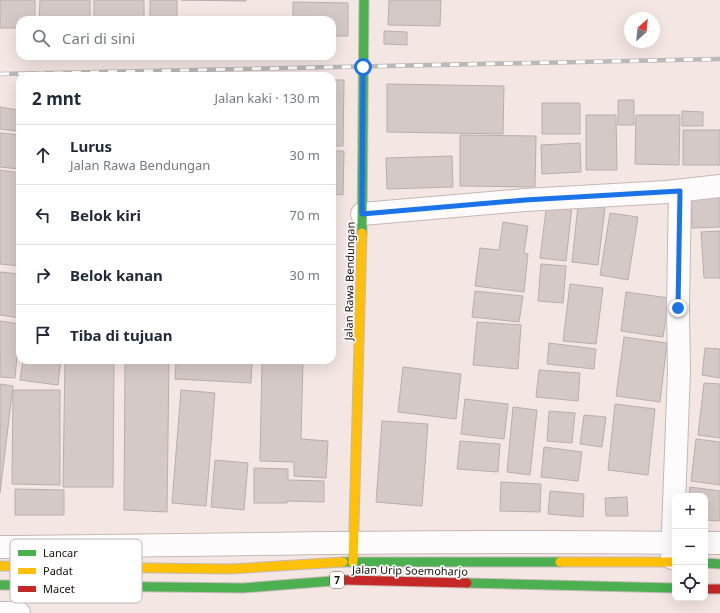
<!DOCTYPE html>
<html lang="id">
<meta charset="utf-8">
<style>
:root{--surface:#fff;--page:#f2f2f3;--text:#1f2937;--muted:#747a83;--line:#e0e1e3}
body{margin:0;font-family:"Noto Sans",sans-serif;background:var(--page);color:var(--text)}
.controls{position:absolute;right:12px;bottom:12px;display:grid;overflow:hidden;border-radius:8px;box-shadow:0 4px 16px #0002}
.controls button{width:36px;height:36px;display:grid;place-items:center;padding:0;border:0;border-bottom:1px solid var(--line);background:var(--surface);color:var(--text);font:20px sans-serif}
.compass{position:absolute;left:624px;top:12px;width:36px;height:36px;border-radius:50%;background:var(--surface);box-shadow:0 4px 16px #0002;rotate:27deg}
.stop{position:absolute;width:12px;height:12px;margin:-9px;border:3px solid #1a73e8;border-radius:50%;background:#fff}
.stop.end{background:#1a73e8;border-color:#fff;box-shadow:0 1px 4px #0008}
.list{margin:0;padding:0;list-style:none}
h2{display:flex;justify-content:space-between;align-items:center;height:52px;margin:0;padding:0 16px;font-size:17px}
h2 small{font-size:13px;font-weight:400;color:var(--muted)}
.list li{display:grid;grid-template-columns:26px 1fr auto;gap:12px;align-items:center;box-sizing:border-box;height:60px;padding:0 16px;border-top:1px solid var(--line)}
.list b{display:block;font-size:15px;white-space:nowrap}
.list p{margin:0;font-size:13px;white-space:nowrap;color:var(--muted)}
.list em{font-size:13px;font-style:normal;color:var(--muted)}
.icon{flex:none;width:22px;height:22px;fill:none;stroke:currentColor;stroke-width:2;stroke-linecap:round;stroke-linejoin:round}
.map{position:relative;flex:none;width:720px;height:613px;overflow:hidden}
.search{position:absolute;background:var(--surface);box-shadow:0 4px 16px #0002;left:16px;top:16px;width:320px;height:44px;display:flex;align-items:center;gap:10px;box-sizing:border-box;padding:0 14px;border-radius:12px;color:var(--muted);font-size:15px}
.panel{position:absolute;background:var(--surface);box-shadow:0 4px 16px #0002;left:16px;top:72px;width:320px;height:292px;border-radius:12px}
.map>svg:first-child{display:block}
</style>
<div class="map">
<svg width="720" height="613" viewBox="0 0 720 613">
<rect width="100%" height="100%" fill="#f4e6e2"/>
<!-- building -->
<path fill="#d4c9c6" stroke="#b9aeac" d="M0,0h35v20h-15v8h-20z
M40,0h50v20h-51z
M94,0h50v20h-50z
M150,0h27v20h-27z
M181,0h65v1z
M389,0h52l-1,26 -52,-1z
M293,2l55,1v33h-16v-16h-39z
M384,31l23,1v13l-23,-1z
M332,80h12l-1,66h-11z
M387,84l117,2 -1,48 -116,-2z
M618,100h16v25h-16z
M542,103h38v31h-38z
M0,107l18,3 -2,21 -16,-2z
M682,111l21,1v14h-21z
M586,115h30l1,55h-31z
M636,115h44l-1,50 -44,-1z
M683,130h37v35h-37z
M0,133l20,2v34l-20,-2z
M460,135l76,1 -1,51 -75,-1z
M580,143l1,29 -39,2 -1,-29z
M332,151h12l-1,44 -11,-1z
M452,156l1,31 -66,2 -1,-31z
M0,170l20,3v93l-20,-2z
M720,192v35l-28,1 -1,-35z
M547,202l25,4 -6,55 -26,-3z
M578,205l27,3 -7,57 -26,-3z
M610,213l28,4 -10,63 -28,-5z
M503,222l25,4 -4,27 4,1 -4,38 -49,-6 5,-38 19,2z
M720,231v47h-16l-3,-46z
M541,264l25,2 -3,37 -25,-2z
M0,272l20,2v44l-20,-3z
M570,284l33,4 -7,56 -33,-3z
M475,291l48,5 -4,26 -47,-5z
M626,292l43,6 -6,39 -42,-6z
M0,321l20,3 -5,54 -15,-1z
M477,322l44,3 -3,44 -45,-4z
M624,337l43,6 -7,59 -44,-6z
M549,343l47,6 -2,20 -47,-5z
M705,348l15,1v29l-18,-3z
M23,360h38l-3,25 -38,-5z
M65,360h49l-1,127h-50z
M125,360l44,1 -2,151 -43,-2z
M176,360h76l-1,23 -76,-4z
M262,360h41l-2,79 27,2 -2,37 -32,-2v-14l-34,-1z
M403,367l58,7 -5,45 -58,-7z
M539,370l41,3 -2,28 -42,-4z
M704,383l16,1v54l-22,-3z
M0,384l13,2 -13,107z
M13,390h47v95l-48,-1z
M181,390l34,3 -9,113 -34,-3z
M465,399l43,5 -4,35 -43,-5z
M615,404l40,5 -7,66 -40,-5z
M513,407l24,3 -7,65 -23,-3z
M549,411l26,2 -3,30 -25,-2z
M584,415l22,2 -4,30 -22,-3z
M382,421l46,3 -6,82 -46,-4z
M696,439l24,3v43l-29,-4z
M460,441l40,3 -2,28 -41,-3z
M544,447l38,5 -4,29 -37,-4z
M215,460l33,3 -4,47 -33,-3z
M254,468l34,1v11l36,1v21l-37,-1v2h-33z
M501,482l40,2 -1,28 -40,-1z
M690,487l30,4v30l-15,-1v-24h-16z
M15,489l49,1v25h-49z
M550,491l34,3 -1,23 -35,-3z
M627,497l1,19h-22l-1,-18z"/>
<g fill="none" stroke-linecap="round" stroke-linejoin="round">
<defs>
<path id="street" d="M362,214l163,-14 142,-8 53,-6
M705,543h15
M0,547c225,-2 450,-7 675,-4
M672,558l7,-187 -1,-63 2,-117
M0,613h19"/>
<path id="fast" d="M362,233l2,-233
M343,562h217
M705,563l15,1
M467,583l208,5
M0,585l243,3 102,-8"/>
<path id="slow" d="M560,562h115
M353,563l9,-330
M0,566l230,3 113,-7"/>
<path id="jam" d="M345,580l122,3
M705,589h15"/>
</defs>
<!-- street casing -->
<use href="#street" stroke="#c4b9b7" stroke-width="24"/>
<!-- fast casing -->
<use href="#fast" stroke="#c4b9b7" stroke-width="11"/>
<!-- slow casing -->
<use href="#slow" stroke="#c4b9b7" stroke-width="11"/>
<!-- jam casing -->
<use href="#jam" stroke="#c4b9b7" stroke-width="11"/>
<!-- street -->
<use href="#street" stroke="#fdfbfb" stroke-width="22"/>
<!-- fast -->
<use href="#fast" stroke="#4caf50" stroke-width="9"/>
<!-- slow -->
<use href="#slow" stroke="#ffc107" stroke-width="9"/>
<!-- jam -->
<use href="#jam" stroke="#c62828" stroke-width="9"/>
<defs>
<path id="rail" d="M0,74l720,-15"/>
</defs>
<!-- rail casing -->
<use href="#rail" stroke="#bcb8b8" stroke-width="4.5"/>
<!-- rail -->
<use href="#rail" stroke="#fff" stroke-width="3" stroke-dasharray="9" stroke-linecap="butt"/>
</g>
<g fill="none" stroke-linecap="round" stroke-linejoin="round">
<!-- route -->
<path stroke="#1a73e8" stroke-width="5" d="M363,67l-1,147 163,-14 155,-9 -2,117"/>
</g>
<g text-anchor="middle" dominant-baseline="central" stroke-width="3.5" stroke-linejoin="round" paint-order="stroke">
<!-- shield labels -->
<rect fill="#fff" stroke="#5d5856" stroke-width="1" x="330" y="572" width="14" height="16" rx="3"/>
<g font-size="10" font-weight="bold" fill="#18100e">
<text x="337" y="580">7</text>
</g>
<!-- street labels -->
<g font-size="11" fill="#18100e" stroke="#fff">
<text transform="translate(349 281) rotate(-89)">Jalan Rawa Bendungan</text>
<text transform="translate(410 570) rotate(1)">Jalan Urip Soemoharjo</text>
</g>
</g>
<!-- legend -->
<rect x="10" y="539" width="132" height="64" rx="6" fill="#fff" stroke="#bab7b7" stroke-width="1"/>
<rect x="18" y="550" width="18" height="6" fill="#4caf50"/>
<rect x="18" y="568" width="18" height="6" fill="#ffc107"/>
<rect x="18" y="586" width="18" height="6" fill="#c62828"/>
<g font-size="11" fill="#18100e">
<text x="43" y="557">Lancar</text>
<text x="43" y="575">Padat</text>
<text x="43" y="593">Macet</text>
</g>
</svg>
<div class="controls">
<button>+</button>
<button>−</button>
<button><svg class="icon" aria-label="locate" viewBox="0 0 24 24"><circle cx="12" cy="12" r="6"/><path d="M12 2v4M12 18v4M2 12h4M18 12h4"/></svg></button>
</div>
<svg class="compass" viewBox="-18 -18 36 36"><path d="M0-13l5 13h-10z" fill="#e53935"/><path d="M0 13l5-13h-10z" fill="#747a83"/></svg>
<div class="stop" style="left:363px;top:67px"></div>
<div class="stop end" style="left:678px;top:308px"></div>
<div class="search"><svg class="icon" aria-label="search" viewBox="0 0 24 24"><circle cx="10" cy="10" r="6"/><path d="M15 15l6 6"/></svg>Cari di sini</div>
<section class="panel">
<h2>2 mnt<small>Jalan kaki · 130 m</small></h2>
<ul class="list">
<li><svg class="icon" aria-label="ahead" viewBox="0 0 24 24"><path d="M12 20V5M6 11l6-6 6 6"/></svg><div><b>Lurus</b><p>Jalan Rawa Bendungan</p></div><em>30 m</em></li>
<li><svg class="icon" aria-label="left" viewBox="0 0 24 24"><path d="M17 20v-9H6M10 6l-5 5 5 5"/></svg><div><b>Belok kiri</b></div><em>70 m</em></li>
<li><svg class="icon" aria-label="right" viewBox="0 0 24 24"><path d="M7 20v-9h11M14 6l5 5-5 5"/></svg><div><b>Belok kanan</b></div><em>30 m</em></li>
<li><svg class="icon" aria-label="arrive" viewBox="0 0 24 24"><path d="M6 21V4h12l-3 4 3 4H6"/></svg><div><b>Tiba di tujuan</b></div></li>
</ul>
</section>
</div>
